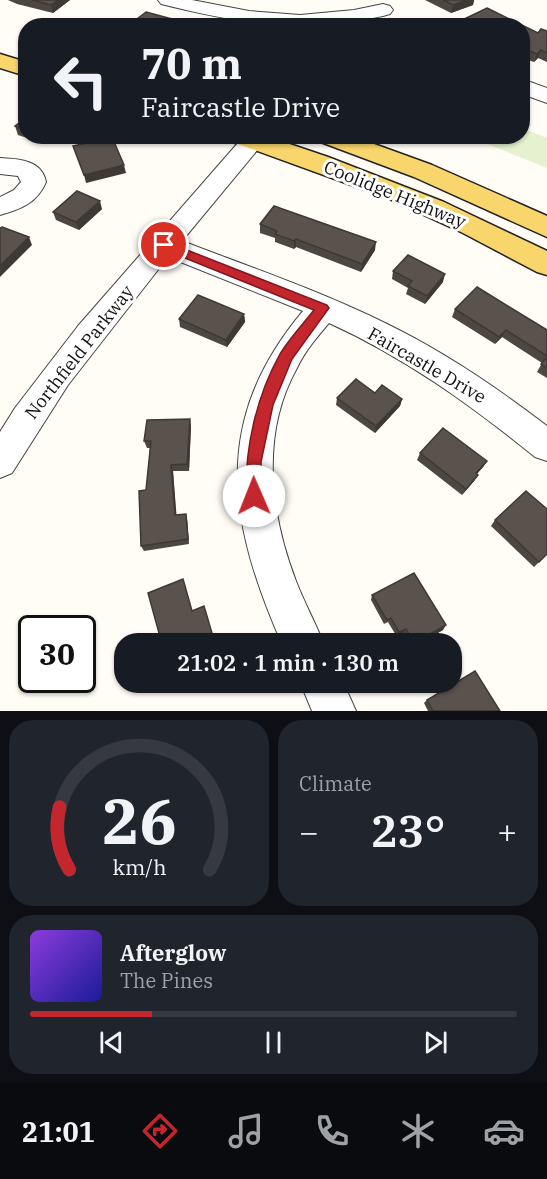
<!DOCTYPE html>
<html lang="en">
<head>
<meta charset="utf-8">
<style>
	body { margin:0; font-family:"IBM Plex Serif",serif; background:#20242c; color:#f1f3f6; height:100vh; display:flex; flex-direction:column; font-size:22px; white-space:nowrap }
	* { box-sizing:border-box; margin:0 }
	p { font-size:20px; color:#9ea1a6 }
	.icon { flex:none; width:33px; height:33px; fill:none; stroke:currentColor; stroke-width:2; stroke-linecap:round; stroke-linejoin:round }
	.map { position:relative; height:711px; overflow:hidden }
	.details { display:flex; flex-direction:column; gap:9px; padding:9px; background:#0d0f14; flex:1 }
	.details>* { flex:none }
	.hud { position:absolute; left:18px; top:18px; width:512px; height:126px; border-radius:24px; box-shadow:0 2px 4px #0004; background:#171b24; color:#f1f3f6; overflow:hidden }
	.speed { position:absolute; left:18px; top:615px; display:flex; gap:12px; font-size:30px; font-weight:700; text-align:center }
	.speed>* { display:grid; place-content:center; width:78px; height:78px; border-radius:50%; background:#171b24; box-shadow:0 2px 4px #0004; line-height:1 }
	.speed .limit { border:3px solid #111; border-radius:9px; background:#fff; color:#111 }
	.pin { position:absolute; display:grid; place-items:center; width:51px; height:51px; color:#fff; margin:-26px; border:3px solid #fff; border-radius:50%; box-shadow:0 2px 6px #0007 }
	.me { position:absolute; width:66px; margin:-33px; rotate:359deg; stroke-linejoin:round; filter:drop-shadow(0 0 4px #0008) }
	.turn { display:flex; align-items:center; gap:21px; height:126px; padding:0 24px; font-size:27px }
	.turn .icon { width:78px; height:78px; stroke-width:2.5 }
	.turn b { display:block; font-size:42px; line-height:51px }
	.big { font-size:45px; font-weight:600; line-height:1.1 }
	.details .widget { flex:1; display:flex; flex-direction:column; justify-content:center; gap:9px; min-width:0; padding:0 21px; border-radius:24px; background:#20242c }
	.details .dial { align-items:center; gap:0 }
	.dial svg { height:156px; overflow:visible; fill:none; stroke:#363941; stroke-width:7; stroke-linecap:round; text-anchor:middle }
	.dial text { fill:#f1f3f6; stroke:none }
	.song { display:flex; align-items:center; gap:18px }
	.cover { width:72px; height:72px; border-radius:9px; background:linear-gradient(135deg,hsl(270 70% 55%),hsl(240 70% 35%)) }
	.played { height:6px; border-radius:3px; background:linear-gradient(90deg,#c4262e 25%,#363941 25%) }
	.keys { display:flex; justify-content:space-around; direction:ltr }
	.heat { display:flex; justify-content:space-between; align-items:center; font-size:33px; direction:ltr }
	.details .tiles { flex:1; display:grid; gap:9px; grid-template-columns:1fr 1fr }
	.widget:last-child { grid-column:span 2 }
	.trip { position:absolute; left:114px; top:633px; width:348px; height:60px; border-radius:24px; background:#171b24; box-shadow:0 2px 4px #0004; font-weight:600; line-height:60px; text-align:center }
	.tab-bar { display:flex; height:96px; justify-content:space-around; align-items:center; background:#090b0e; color:#9ea1a6 }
	.tab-bar .icon { width:42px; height:42px }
	.tab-bar .selected { color:#c4262e }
	.tab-bar b { font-size:27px; color:#f1f3f6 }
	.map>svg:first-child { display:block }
</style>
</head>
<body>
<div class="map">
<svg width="547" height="711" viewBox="0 0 547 711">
	<rect width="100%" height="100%" fill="#fffdf5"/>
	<polygon fill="#e6f2cf" points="522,128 547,138 547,168 480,141 484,137 522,136"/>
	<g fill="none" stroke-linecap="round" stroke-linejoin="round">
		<g stroke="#444" stroke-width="2">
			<g id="minor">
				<path d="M 158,0 L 192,0 L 249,11 L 300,15 L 354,10 L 383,4 L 390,6 L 393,10 L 390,14 L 383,16 C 301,33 241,24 161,4 Z"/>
				<polygon points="522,79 547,88 547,103 522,94"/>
				<path d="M 244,136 L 269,136 L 182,241 C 250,267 320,291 385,323 C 443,351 496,387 547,426 L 547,461 L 535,457 C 471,405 404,357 329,323 C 317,337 305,351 297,368 C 260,434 270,513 296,581 C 304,602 315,622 324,644 L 282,644 C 228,521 211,421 303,311 L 168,257 L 68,385 L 12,473 L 0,478 L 0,432 L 15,408 L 78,326 Z"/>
				<path d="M 0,158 C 19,159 42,160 46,182 C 37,203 21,209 0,215 L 0,197 L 14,190 L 21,182 L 18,176 L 0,174 Z"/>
				<polygon points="300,682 343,682 356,711 312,711"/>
			</g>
		</g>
		<g stroke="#222" stroke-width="3">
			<g id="major">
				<polygon points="0,54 26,62 26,76 0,68"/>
				<polygon points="227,136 266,136 328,157 444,202 547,251 547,275 537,272 463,233 387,198 230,141"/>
				<polygon points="315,136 352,136 432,165 547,216 547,237 414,177 318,141"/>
			</g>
		</g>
		<use href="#minor" fill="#fff" fill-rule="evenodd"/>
		<use href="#major" fill="#f9d66b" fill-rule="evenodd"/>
	</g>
	<g fill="#4d4742">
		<polygon points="8,0 70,0 53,13 17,4"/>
		<polygon points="425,0 474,0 473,5 451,13"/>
		<polygon points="487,8 538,33 541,29 547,31 547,62 538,58 534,62 522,58 522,26 460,26 462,20"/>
		<polygon points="26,118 26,136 54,136 46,144 18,135 15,126"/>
		<polygon points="102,209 79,230 56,220 53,212"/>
		<polygon points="260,224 375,250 361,272 296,247 294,249 275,242 275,238 260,233"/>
		<polygon points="393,271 443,282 425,304 406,294 408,288 392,279"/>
		<polygon points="455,309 547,330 547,378 537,372 542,363 502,337 495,344 452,317"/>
		<polygon points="244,314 245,322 227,347 180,327 179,319"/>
		<polygon points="375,393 402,399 400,406 375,433 336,405 337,398"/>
		<polygon points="191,426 189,471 173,471 176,515 186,514 187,519 189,544 144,551 141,546 150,448 147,448 144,441"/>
		<polygon points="420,453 487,461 483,467 477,474 478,475 474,481 462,495 417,460"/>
		<polygon points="495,520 547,554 534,567 491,526"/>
		<polygon points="372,595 443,630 418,644 409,644 403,633 397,637 388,622 384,624 371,600"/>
		<polygon points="427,700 500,711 428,711 424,703"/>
	</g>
	<g fill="#3f3936">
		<polygon points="58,0 70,0 53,13 51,5"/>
		<polygon points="467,0 474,0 473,5 451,13 453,5"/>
		<polygon points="541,50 538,58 534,62 537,54"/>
		<polygon points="43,136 54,136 46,144"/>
		<polygon points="124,165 126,173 86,183 84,175"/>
		<polygon points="100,201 102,209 79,230 76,222"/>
		<polygon points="29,237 32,245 0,277 0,266"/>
		<polygon points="296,239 296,247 294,249 294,241"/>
		<polygon points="376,242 375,250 361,272 362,264"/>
		<polygon points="445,274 443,282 425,304 427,296"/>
		<polygon points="244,314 245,322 227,347 226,340"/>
		<polygon points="506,330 502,337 495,344 499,337"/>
		<polygon points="402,399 400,406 375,433 376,426"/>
		<polygon points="190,419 191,426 189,471 187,464"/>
		<polygon points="487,461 483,467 472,479 476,473"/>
		<polygon points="171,465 173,471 177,521 175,515"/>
		<polygon points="478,475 474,481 462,495 466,489"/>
		<polygon points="186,514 187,519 189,544 188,539"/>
		<polygon points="446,625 443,630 418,644 414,644"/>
		<polygon points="406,629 403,633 397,637 399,632"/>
		<polygon points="212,633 213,637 198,644 186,644"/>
	</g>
	<g fill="#5a524d" stroke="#3f3936" stroke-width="1.5">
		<polygon points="32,0 58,0 51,5"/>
		<polygon points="443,0 467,0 453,5"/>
		<polygon points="487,8 538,33 541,29 547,31 547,53 541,50 537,54 522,48 522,26 473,26 462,20"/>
		<polygon points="146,12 198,26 128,26"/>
		<polygon points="26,118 26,130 15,126"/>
		<polygon points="112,137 124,165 84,175 73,146"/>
		<polygon points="77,191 100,201 76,222 53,212"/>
		<polygon points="274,206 376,242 362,264 296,239 294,241 275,234 277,231 260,224"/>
		<polygon points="2,227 29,237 0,266 0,228"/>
		<polygon points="408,255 445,274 427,296 408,286 412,281 393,271"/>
		<polygon points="477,287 547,330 547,356 506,330 499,337 455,309"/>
		<polygon points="198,295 244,314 226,340 179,319"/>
		<polygon points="547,357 547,368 541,364"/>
		<polygon points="356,379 375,393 382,385 402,399 376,426 337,398"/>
		<polygon points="190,419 187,464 171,465 175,515 186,514 188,539 141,546 139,491 146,490 151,441 144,441 147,420"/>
		<polygon points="443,428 487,461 476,473 478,475 466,489 420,453"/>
		<polygon points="526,491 547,509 547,554 539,562 495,520"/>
		<polygon points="414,573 446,625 414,643 406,629 399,632 391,618 387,620 372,595"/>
		<polygon points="183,579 192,611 204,606 212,633 186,644 162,644 148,593"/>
		<polygon points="475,671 500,711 433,711 427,700"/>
	</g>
	<path fill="#c4262e" stroke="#7f191e" stroke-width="1.5" d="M 164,241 L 327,305 L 329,308 L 292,359 L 273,405 L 261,462 L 262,496 L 260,502 L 254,504 L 249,502 L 246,496 C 245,448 256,397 280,354 C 289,339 303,324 314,310 L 160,248 L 160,242 Z"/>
	<g text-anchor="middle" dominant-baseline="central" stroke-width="6" stroke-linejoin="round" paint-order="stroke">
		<g font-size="18" fill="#111" stroke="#fff">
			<text transform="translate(395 194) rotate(22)">Coolidge Highway</text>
			<text transform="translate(79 352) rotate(-52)">Northfield Parkway</text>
			<text transform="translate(427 365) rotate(30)">Faircastle Drive</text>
		</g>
	</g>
</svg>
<div class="speed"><div class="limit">30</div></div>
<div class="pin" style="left:164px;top:245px;background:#d93025"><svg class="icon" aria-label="arrive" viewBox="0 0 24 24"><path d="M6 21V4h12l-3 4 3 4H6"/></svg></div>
<svg class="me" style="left:254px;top:496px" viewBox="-20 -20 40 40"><circle r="19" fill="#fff"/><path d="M0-13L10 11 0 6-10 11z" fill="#c4262e"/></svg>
<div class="trip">21:02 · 1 min · 130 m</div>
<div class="hud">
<div class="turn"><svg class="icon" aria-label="left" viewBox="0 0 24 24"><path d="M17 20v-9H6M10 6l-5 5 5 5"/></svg><div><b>70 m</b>Faircastle Drive</div></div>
</div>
</div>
<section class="details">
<div class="tiles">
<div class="widget dial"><svg viewBox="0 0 100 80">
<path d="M14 69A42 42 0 1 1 86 69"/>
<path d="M14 69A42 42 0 0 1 9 37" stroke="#c4262e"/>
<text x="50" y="56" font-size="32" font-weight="700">26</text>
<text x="50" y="72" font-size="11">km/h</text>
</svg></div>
<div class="widget"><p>Climate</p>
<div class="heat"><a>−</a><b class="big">23°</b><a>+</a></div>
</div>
<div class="widget">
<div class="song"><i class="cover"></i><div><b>Afterglow</b><p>The Pines</p></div></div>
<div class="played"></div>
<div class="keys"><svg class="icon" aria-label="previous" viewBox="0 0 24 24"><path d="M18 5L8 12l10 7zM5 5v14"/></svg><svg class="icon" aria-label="pause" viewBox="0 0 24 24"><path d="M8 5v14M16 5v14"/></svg><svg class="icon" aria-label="next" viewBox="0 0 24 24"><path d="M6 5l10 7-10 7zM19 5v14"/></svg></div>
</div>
</div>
</section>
<nav class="tab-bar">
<b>21:01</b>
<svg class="icon selected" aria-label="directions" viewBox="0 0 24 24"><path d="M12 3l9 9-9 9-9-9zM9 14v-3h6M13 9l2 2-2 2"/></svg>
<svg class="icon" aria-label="music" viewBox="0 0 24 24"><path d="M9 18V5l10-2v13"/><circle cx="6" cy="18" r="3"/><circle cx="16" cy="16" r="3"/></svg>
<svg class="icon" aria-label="phone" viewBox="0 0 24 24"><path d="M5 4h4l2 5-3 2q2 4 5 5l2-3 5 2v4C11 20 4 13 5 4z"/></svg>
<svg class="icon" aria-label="climate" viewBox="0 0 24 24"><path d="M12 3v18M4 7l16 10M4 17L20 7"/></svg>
<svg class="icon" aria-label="car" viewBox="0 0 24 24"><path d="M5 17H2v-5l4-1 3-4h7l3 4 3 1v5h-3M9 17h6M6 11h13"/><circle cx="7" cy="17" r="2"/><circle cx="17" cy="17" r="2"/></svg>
</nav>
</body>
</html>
